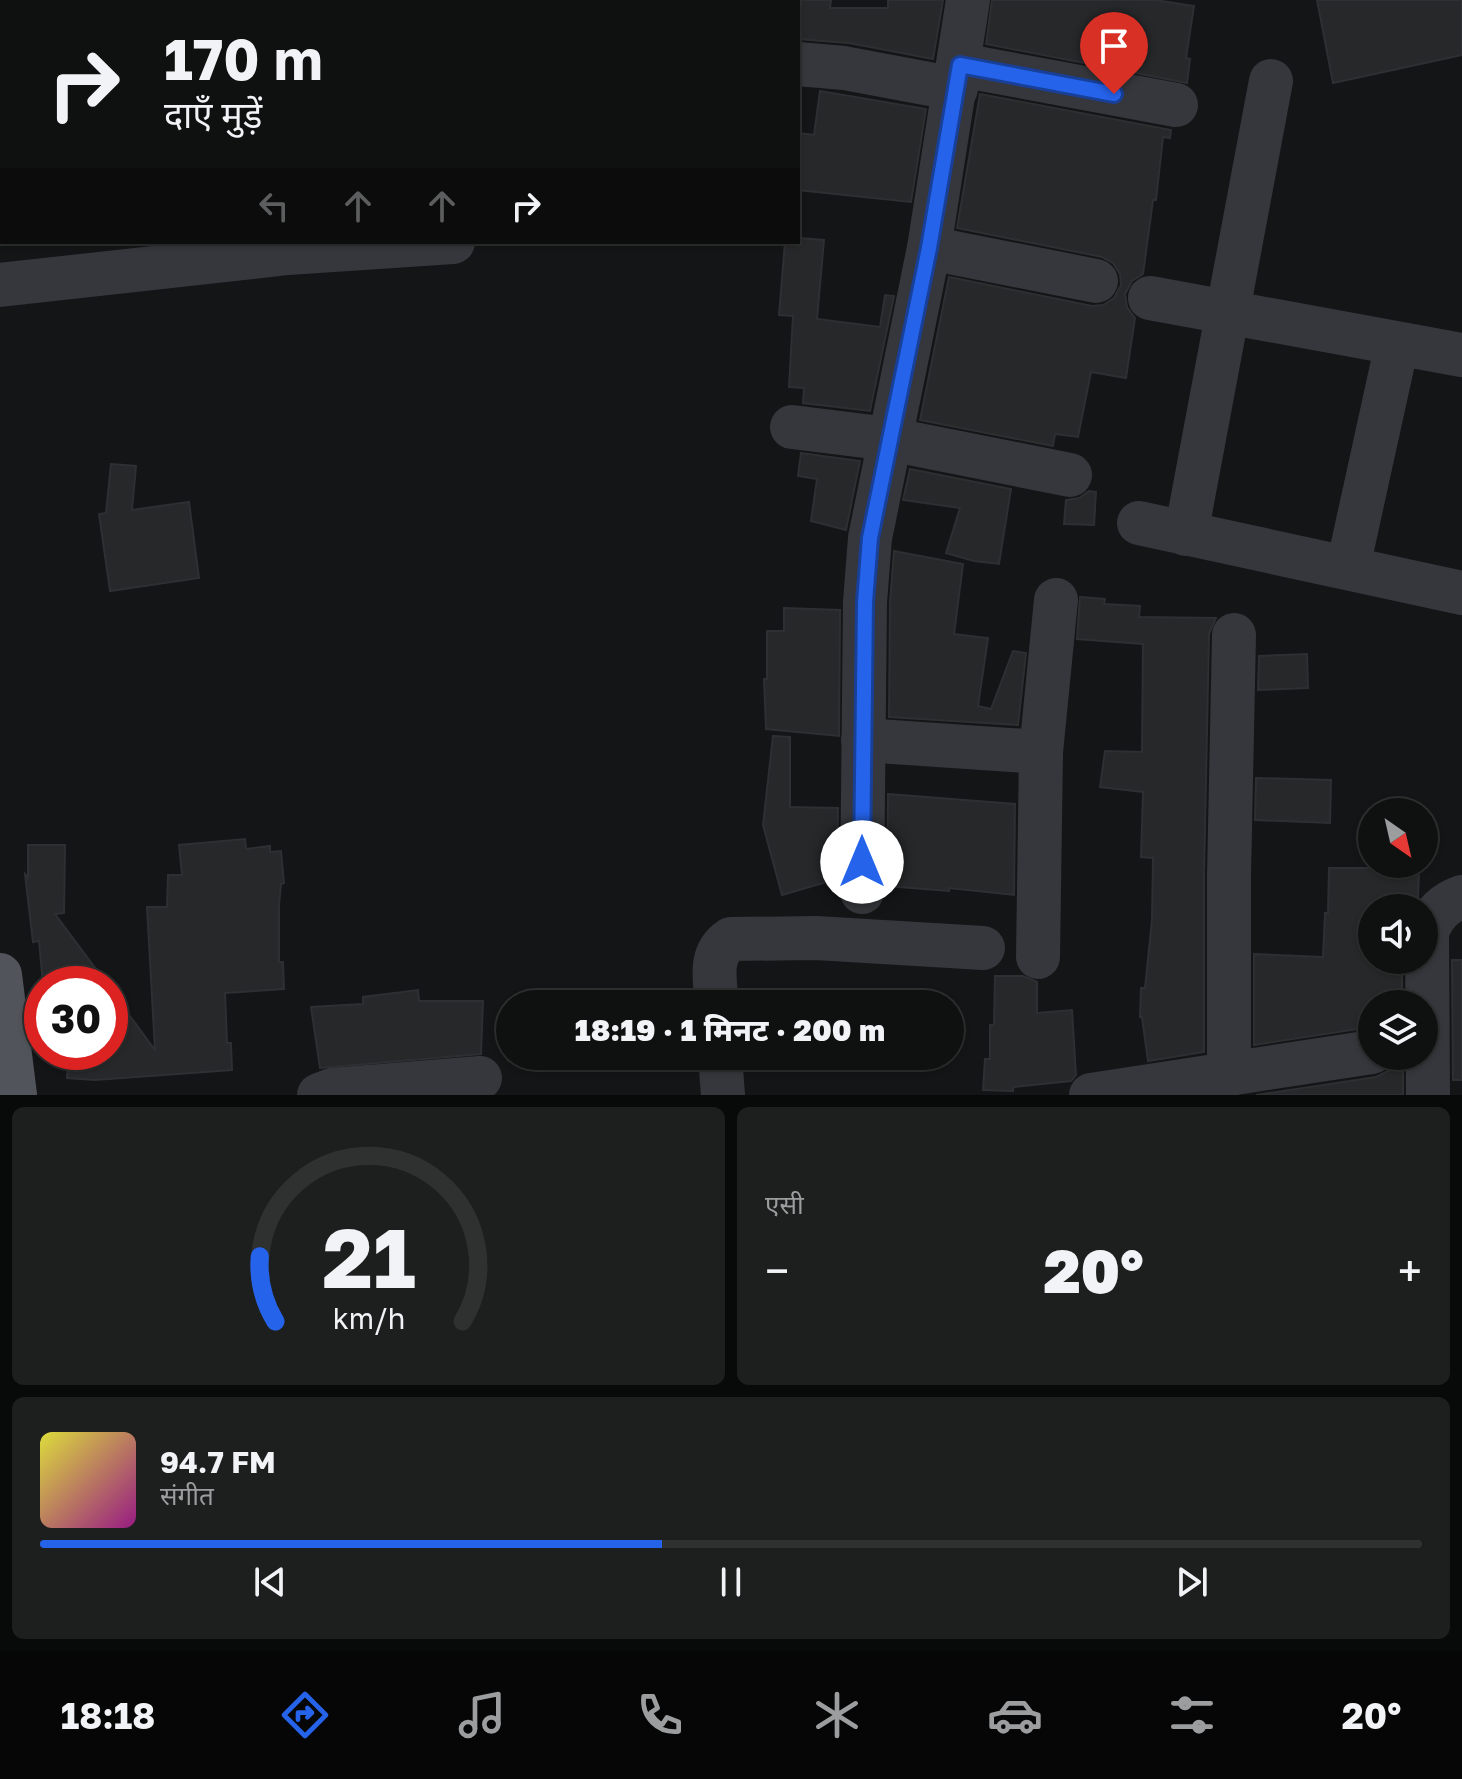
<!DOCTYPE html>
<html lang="hi">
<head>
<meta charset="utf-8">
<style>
	body { margin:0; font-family:"Golos Text","Noto Sans Devanagari",sans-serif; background:#1d1e1e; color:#f1f3f6; height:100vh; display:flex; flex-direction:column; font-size:30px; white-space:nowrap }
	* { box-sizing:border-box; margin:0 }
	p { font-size:26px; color:#9b9d9f }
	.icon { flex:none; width:44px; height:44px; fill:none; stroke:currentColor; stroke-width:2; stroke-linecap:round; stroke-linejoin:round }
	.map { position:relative; height:1095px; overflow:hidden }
	.drawer { display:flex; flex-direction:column; gap:12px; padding:12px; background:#080909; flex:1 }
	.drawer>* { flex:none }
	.top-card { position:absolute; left:0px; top:0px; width:800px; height:244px; box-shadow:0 2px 6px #0004,0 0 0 2px #2f3030; background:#0f1010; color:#f1f3f6; overflow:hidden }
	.needle { width:52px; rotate:146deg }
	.controls { position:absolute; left:1358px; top:798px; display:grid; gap:16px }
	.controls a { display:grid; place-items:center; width:80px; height:80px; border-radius:50%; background:#0f1010; box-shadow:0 2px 6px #0004,0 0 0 2px #2f3030; font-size:40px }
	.speed { position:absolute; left:24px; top:966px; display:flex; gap:16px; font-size:40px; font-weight:700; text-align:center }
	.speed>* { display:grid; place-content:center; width:104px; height:104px; border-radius:50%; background:#0f1010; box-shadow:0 2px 6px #0004,0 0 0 2px #2f3030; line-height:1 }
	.speed .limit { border:12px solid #d22; background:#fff; color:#111 }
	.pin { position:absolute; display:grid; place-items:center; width:68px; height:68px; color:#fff; margin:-82px -34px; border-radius:50% 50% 50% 0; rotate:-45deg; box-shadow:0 0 8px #0007 }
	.pin .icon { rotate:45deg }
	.me { position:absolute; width:88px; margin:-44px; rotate:0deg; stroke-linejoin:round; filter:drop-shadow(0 0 6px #0008) }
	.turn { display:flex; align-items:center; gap:28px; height:168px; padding:0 32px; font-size:36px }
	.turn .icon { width:104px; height:104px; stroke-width:2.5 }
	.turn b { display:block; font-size:56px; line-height:68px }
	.lanes { display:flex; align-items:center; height:76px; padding:0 32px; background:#0003; justify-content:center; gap:40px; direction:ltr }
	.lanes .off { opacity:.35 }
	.big { font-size:60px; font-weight:800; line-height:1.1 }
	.drawer .tile { flex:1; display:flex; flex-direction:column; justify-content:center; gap:12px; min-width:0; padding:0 28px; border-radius:12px; background:#1d1e1e }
	.drawer .dial { align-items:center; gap:0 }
	.dial svg { height:208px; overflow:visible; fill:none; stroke:#2f3030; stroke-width:7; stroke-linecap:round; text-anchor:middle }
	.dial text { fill:#f1f3f6; stroke:none }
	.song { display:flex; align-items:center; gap:24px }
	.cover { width:96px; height:96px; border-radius:12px; background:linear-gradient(135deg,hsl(60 70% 55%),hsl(310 70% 35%)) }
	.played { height:8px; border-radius:4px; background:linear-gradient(90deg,#2563eb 45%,#2f3030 45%) }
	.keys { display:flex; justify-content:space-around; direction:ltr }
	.heat { display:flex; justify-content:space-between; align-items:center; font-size:44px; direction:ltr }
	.drawer .tiles { flex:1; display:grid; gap:12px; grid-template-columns:1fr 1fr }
	.tile:last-child { grid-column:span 2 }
	.trip { position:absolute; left:496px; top:990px; width:468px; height:80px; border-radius:40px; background:#0f1010; box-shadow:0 2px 6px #0004,0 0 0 2px #2f3030; font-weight:800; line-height:80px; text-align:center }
	.tabs { display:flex; height:128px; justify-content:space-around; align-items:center; background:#060606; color:#9b9d9f }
	.tabs .icon { width:56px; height:56px }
	.tabs .on { color:#2563eb }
	.tabs b { font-size:36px; color:#f1f3f6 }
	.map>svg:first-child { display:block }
</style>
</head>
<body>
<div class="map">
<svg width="1462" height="1095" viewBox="0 0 1462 1095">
	<rect width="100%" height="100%" fill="#141516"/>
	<g fill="#27282a" stroke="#2e2f33" stroke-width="2">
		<polygon points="798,0 831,0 830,8 888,8 888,0 943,0 933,59 849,43 798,39"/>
		<polygon points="992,0 1155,0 1194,6 1186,58 1190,59 1187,83 986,44"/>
		<polygon points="1317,0 1462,0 1462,55 1333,83"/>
		<polygon points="820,91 926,109 911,202 798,190 798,133 814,135"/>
		<polygon points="980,94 1171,130 1170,138 1163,137 1156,200 1153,200 1143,274 1132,281 1125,294 1127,307 1135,318 1126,378 1091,372 1078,437 1055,434 1053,446 920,420 949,277 1092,306 1103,305 1114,298 1121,285 1120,274 1113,263 1102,257 957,228"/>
		<polygon points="798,238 824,240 817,319 880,327 885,295 894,296 870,411 803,403 804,388 789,387 793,316 779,315 785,242 798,242"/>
		<polygon points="801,453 860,461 846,530 811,521 817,479 798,476"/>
		<polygon points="111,464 136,466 132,510 189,502 199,578 110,591 99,514 106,513"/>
		<polygon points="910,469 1011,489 999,564 974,561 946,553 960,508 903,500"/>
		<polygon points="1089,491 1096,492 1094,525 1064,524 1066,500 1079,498"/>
		<polygon points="894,551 963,564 954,634 988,638 978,706 991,709 1013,651 1026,653 1018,725 889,717 890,603"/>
		<polygon points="1080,597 1105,599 1104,604 1140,606 1139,617 1216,618 1209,634 1204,875 1204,1052 1148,1061 1142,1017 1140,1017 1141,988 1145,988 1152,920 1153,858 1141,857 1143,792 1100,787 1105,751 1142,752 1143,644 1077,639"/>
		<polygon points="784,608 840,610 839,736 766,729 764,679 767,679 767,631 784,631"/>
		<polygon points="1307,654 1308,688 1258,690 1259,656"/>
		<polygon points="773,736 790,737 790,807 838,808 837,879 782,895 763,825"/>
		<polygon points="1256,778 1331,780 1330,823 1255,820"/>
		<polygon points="888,794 1015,804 1014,895 949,888 949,891 887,886"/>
		<polygon points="245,839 246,849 270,846 270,852 281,851 284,883 281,884 279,905 279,962 283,962 284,989 225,993 227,1043 231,1043 232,1070 95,1080 67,1078 69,1052 110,1052 110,989 155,1050 147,907 167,907 168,875 182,875 179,845"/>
		<polygon points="28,845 65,845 64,913 55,914 107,984 43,984 39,941 33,942 25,874 28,878"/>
		<polygon points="1329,868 1413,868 1413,872 1419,872 1418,897 1411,908 1372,908 1372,960 1402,960 1402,1004 1371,1004 1371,1027 1254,1045 1254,954 1323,957 1325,913 1328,913"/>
		<polygon points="1452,960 1462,960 1462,1080 1453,1080"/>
		<polygon points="995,976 1023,976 1037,982 1037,1013 1072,1010 1076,1075 1071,1081 1013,1087 1013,1091 983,1090 985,1059 990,1059 990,1025 994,1025"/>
		<polygon points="418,990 419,1001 483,1001 481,1054 320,1068 311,1007 363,1004 363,997"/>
		<polygon points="1396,1056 1403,1056 1403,1095 1256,1095 1376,1077 1388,1071"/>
	</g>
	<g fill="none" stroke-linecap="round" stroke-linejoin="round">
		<g stroke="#35373c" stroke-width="44">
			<polyline points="760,0 760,2"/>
			<polyline points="798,64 844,68 956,89"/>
			<polyline points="960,65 1176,105"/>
			<polyline points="929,248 1096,281"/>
			<polyline points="0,285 288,253 453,242"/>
			<polyline points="1150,298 1462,355"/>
			<polyline points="792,427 889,439 1070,475"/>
			<polyline points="1139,523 1462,593"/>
			<polyline points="1186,534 1271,81"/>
			<polyline points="1348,567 1397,344"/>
			<polyline points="863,740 1041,752"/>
			<polyline points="862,892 865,602 870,538 929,248 968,0"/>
			<polyline points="1038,957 1041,752 1056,600"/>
			<path d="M 717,1004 C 715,980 708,954 731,939 L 816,938 L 983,948"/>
			<polyline points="720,1056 723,1095"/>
			<polyline points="1229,1075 1229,876 1234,635"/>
			<polyline points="319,1095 332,1090 480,1078"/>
			<polyline points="1091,1095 1372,1052"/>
			<path d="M 1428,1095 L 1427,931 C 1435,913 1443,904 1462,897"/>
		</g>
		<polyline stroke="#51555b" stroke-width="44" points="0,975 15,1095"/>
	</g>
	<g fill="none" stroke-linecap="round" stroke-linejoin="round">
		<g stroke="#184099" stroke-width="20">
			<polyline id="route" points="862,862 865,602 870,538 929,248 960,65 1114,94"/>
		</g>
		<use href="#route" stroke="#2563eb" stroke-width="14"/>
	</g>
</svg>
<div class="controls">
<a><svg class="needle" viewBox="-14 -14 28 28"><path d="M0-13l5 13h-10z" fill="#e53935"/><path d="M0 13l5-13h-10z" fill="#9b9d9f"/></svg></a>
<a><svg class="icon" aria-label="sound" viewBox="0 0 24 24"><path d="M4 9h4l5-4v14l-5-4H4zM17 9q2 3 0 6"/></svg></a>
<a><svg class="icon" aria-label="layers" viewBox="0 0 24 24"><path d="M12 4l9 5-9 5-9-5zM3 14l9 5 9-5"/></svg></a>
</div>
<div class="speed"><div class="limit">30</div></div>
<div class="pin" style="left:1114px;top:94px;background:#d93025"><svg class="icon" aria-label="arrive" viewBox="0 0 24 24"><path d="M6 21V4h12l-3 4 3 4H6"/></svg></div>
<svg class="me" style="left:862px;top:862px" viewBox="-20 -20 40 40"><circle r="19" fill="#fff"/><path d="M0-13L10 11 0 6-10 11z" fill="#2563eb"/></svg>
<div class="trip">18:19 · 1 मिनट · 200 m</div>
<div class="top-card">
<div class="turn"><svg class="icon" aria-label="right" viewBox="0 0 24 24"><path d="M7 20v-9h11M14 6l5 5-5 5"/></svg><div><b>170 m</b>दाएँ मुड़ें</div></div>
<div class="lanes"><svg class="icon off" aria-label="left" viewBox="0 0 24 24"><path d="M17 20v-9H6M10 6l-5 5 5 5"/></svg><svg class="icon off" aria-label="ahead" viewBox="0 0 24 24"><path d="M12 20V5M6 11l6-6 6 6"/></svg><svg class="icon off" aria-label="ahead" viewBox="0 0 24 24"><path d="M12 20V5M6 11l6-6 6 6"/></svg><svg class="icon" aria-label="right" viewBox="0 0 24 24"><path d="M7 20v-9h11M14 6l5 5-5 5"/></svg></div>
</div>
</div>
<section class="drawer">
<div class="tiles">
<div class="tile dial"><svg viewBox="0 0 100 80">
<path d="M14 69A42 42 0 1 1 86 69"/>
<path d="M14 69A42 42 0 0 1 8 44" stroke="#2563eb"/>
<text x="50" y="56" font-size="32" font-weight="700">21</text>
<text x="50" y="72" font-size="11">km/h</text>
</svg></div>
<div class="tile"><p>एसी</p>
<div class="heat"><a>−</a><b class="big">20°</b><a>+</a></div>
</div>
<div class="tile">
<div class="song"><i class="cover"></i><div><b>94.7 FM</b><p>संगीत</p></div></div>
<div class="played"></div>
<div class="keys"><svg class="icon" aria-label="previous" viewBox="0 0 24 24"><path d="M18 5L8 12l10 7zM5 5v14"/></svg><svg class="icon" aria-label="pause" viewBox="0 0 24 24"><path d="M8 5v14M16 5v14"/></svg><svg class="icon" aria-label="next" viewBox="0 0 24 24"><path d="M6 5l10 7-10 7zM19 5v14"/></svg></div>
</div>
</div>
</section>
<nav class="tabs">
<b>18:18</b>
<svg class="icon on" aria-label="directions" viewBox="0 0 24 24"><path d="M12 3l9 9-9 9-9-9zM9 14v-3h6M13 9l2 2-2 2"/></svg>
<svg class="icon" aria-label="music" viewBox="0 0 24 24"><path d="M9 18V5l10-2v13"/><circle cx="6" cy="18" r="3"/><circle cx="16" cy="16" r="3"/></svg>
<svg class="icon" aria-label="phone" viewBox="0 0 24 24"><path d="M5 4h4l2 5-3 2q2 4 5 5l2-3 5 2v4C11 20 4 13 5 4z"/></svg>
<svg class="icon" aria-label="climate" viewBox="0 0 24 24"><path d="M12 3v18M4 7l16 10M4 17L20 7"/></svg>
<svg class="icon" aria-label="car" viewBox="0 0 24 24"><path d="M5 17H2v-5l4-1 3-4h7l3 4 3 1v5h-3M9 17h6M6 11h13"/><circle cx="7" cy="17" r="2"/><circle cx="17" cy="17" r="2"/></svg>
<svg class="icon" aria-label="filters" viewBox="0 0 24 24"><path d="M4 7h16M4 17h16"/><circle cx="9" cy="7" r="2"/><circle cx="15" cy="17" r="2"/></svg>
<b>20°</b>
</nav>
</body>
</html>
